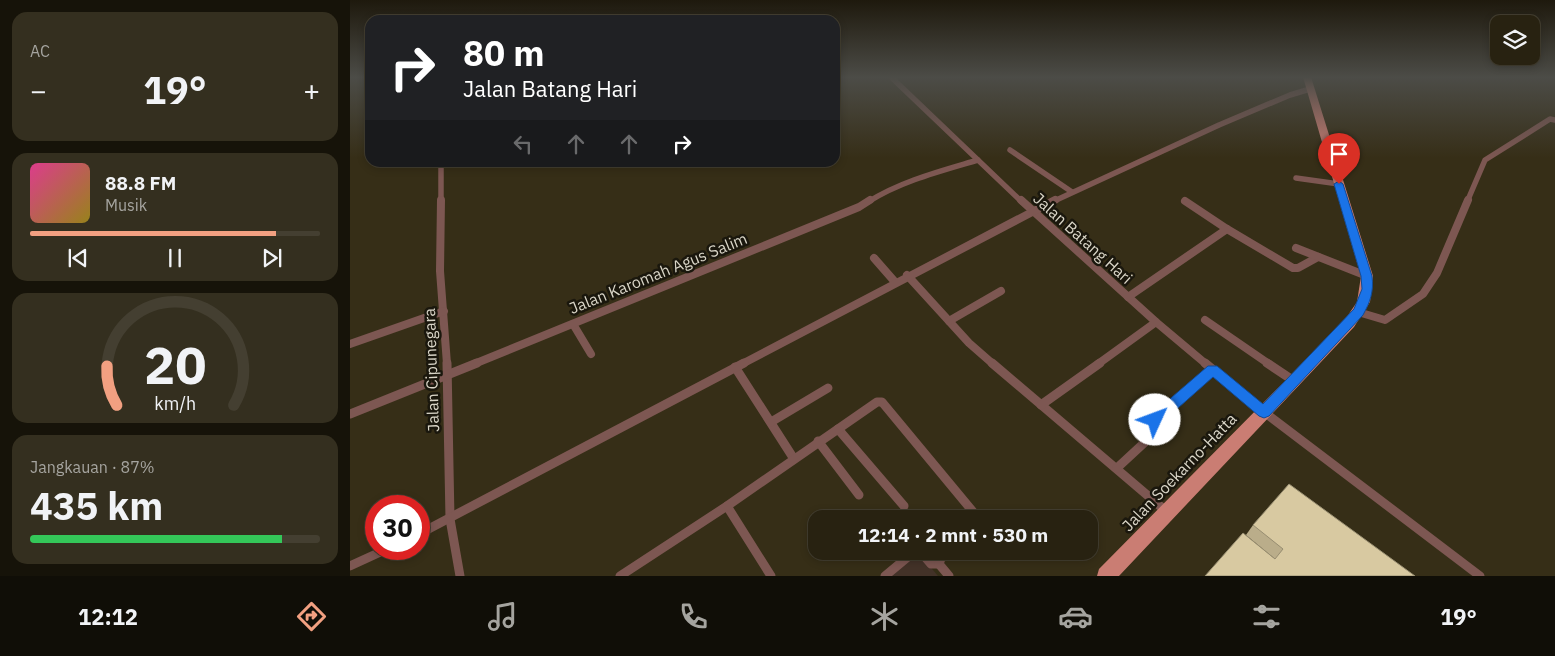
<!DOCTYPE html>
<html lang="id">
<head>
<meta charset="utf-8">
<style>
	body { margin:0; font-family:"IBM Plex Sans",sans-serif; background:#342f1f; color:#f1f3f6; height:100vh; display:flex; flex-direction:column; font-size:19px; white-space:nowrap }
	* { box-sizing:border-box; margin:0 }
	p { font-size:16px; color:#a5a49f }
	.icon { flex:none; width:28px; height:28px; fill:none; stroke:currentColor; stroke-width:2; stroke-linecap:round; stroke-linejoin:round }
	.map { position:relative; flex:1; overflow:hidden }
	.sheet { display:flex; flex-direction:column; gap:12px; padding:12px; background:#161309; width:350px }
	.sheet>* { flex:none }
	.top-card { position:absolute; left:15px; top:15px; width:475px; height:152px; border-radius:15px; box-shadow:0 2px 8px #0003,0 0 0 1px #443f31; background:#202124; color:#fff; overflow:hidden }
	.controls { position:absolute; left:1140px; top:15px; display:grid; gap:10px }
	.controls a { display:grid; place-items:center; width:50px; height:50px; border-radius:10px; background:#282211; box-shadow:0 2px 8px #0003,0 0 0 1px #443f31; font-size:25px }
	.speed { position:absolute; left:15px; top:495px; display:flex; gap:10px; font-size:25px; font-weight:700; text-align:center }
	.speed>* { display:grid; place-content:center; width:65px; height:65px; border-radius:50%; background:#282211; box-shadow:0 2px 8px #0003,0 0 0 1px #443f31; line-height:1 }
	.speed .limit { border:8px solid #d22; background:#fff; color:#111 }
	.pin { position:absolute; display:grid; place-items:center; width:42px; height:42px; color:#fff; margin:-51px -21px; border-radius:50% 50% 50% 0; rotate:-45deg; box-shadow:0 0 5px #0007 }
	.pin .icon { rotate:45deg }
	.me { position:absolute; width:55px; margin:-28px; rotate:47deg; stroke-linejoin:round; filter:drop-shadow(0 0 4px #0008) }
	.turn { display:flex; align-items:center; gap:18px; height:105px; padding:0 15px; font-size:22px }
	.turn .icon { width:65px; height:65px; stroke-width:2.5 }
	.turn b { display:block; font-size:35px; line-height:42px }
	.lanes { display:flex; align-items:center; height:48px; padding:0 15px; background:#0003; justify-content:center; gap:25px; direction:ltr }
	.lanes .off { opacity:.35 }
	.big { font-size:38px; font-weight:800; line-height:1.1 }
	.sheet .card { flex:1; display:flex; flex-direction:column; justify-content:center; gap:8px; min-width:0; padding:0 18px; border-radius:15px; background:#342f1f }
	.sheet .dial { align-items:center; gap:0 }
	.dial svg { height:130px; overflow:visible; fill:none; stroke:#443f31; stroke-width:7; stroke-linecap:round; text-anchor:middle }
	.dial text { fill:#f1f3f6; stroke:none }
	.song { display:flex; align-items:center; gap:15px }
	.cover { width:60px; height:60px; border-radius:8px; background:linear-gradient(135deg,hsl(330 70% 55%),hsl(50 70% 35%)) }
	.played { height:5px; border-radius:2px; background:linear-gradient(90deg,#f2a081 85%,#443f31 85%) }
	.keys { display:flex; justify-content:space-around; direction:ltr }
	.heat { display:flex; justify-content:space-between; align-items:center; font-size:28px; direction:ltr }
	.charge { height:8px; border-radius:4px; background:linear-gradient(90deg,#34c759 87%,#443f31 0) }
	.trip { position:absolute; left:458px; top:510px; width:290px; height:50px; border-radius:15px; background:#282211; box-shadow:0 2px 8px #0003,0 0 0 1px #443f31; font-weight:800; line-height:50px; text-align:center }
	.menu { display:flex; height:80px; justify-content:space-around; align-items:center; background:#100e07; color:#a5a49f }
	.menu .icon { width:35px; height:35px }
	.menu .selected { color:#f2a081 }
	.menu b { font-size:22px; color:#f1f3f6 }
	main { display:flex; flex:1; min-height:0 }
	.map>svg:first-child { display:block }
</style>
</head>
<body>
<main>
<section class="sheet">
<div class="card"><p>AC</p>
<div class="heat"><a>−</a><b class="big">19°</b><a>+</a></div>
</div>
<div class="card">
<div class="song"><i class="cover"></i><div><b>88.8 FM</b><p>Musik</p></div></div>
<div class="played"></div>
<div class="keys"><svg class="icon" aria-label="previous" viewBox="0 0 24 24"><path d="M18 5L8 12l10 7zM5 5v14"/></svg><svg class="icon" aria-label="pause" viewBox="0 0 24 24"><path d="M8 5v14M16 5v14"/></svg><svg class="icon" aria-label="next" viewBox="0 0 24 24"><path d="M6 5l10 7-10 7zM19 5v14"/></svg></div>
</div>
<div class="card dial"><svg viewBox="0 0 100 80">
<path d="M14 69A42 42 0 1 1 86 69"/>
<path d="M14 69A42 42 0 0 1 8 45" stroke="#f2a081"/>
<text x="50" y="56" font-size="32" font-weight="700">20</text>
<text x="50" y="72" font-size="11">km/h</text>
</svg></div>
<div class="card"><p>Jangkauan · 87%</p><b class="big">435 km</b><div class="charge"></div></div>
</section>
<div class="map">
<svg width="1205" height="576" viewBox="0 0 1205 576">
	<rect width="100%" height="100%" fill="#362e17"/>
	<polygon fill="#433228" points="568,552 588,576 540,576"/>
	<g fill="none" stroke-linecap="round" stroke-linejoin="round">
		<g stroke="#7d5752" stroke-width="5.5">
			<polyline points="541,77 672,202"/>
			<polyline points="660,150 722,192"/>
			<polyline points="946,178 989,184"/>
			<polyline points="91,202 91,162"/>
			<path d="M 518,202 C 551,181 591,171 628,160"/>
			<polyline points="702,202 869,125 940,95 960,89"/>
			<polyline points="1117,202 1135,160 1200,119 1205,120"/>
		</g>
		<g stroke="#7d5752" stroke-width="8">
			<polyline points="91,200 90,271 97,364"/>
			<polyline points="671,200 806,322 856,364"/>
			<polyline points="835,201 877,229 943,268 948,268 968,257"/>
			<polyline points="946,248 1017,276"/>
			<polyline points="524,258 545,282"/>
			<polyline points="557,275 619,343 643,364"/>
			<polyline points="778,297 877,229"/>
			<polyline points="1008,312 1035,320 1073,294 1087,273 1118,200"/>
			<polyline points="855,320 919,364"/>
			<polyline points="599,321 651,291"/>
			<polyline points="223,324 241,354"/>
			<polyline points="0,344 94,311"/>
			<polyline points="124,364 509,207 520,200"/>
			<polyline points="392,364 705,200"/>
			<polyline points="748,364 806,322"/>
		</g>
		<g stroke="#7d5752" stroke-width="9">
			<polyline points="97,363 100,519 110,576"/>
			<polyline points="642,363 817,512"/>
			<polyline points="855,363 914,412 1130,576"/>
			<polyline points="917,363 944,381"/>
			<polyline points="385,367 444,459"/>
			<polyline points="691,405 750,363"/>
			<polyline points="0,414 127,363"/>
			<polyline points="421,422 478,388"/>
			<polyline points="488,429 554,506"/>
			<polyline points="468,441 509,495"/>
			<polyline points="767,468 807,431 809,427 805,420 806,417 862,369"/>
			<polyline points="377,506 421,576"/>
			<polyline points="541,516 544,519"/>
			<polyline points="69,534 394,363"/>
			<polyline points="570,551 581,564 589,564"/>
			<polyline points="598,551 592,556 589,564 599,576"/>
			<polyline points="0,566 37,549"/>
			<polyline points="270,576 377,506 527,402 532,402 629,519"/>
			<polyline points="535,576 565,551"/>
		</g>
		<polygon fill="#ca7d73" fill-rule="evenodd" points="953,77 961,77 1023,276 1020,302 1004,327 769,576 747,576 749,569 994,321 1007,302 1011,276"/>
	</g>
	<polygon fill="#baad8a" points="903,525 1065,576 925,559 896,535"/>
	<polygon fill="#d8c9a1" stroke="#978d71" points="939,484 1065,576 855,576 893,533 925,559 933,549 903,525"/>
	<linearGradient id="sky" x2="0" y2="1"><stop stop-color="#1e190d"/><stop offset="0.49" stop-color="#4c4c47"/><stop offset="1" stop-color="#4c4c47" stop-opacity="0"/></linearGradient>
	<rect width="1205" height="158" fill="url(#sky)"/>
	<path fill="#1a73e8" stroke="#114b97" d="M 989,181 L 993,184 L 1022,276 C 1024,292 1020,302 1013,315 L 919,416 L 914,418 L 909,416 L 863,377 L 810,424 L 805,426 L 800,424 L 798,420 L 800,416 L 858,366 L 867,366 L 913,404 L 1004,309 L 1012,289 L 1011,276 L 984,184 Z"/>
	<g text-anchor="middle" dominant-baseline="central" stroke-width="5" stroke-linejoin="round" paint-order="stroke">
		<g font-size="16" fill="#d9d5c7" stroke="#1a170d">
			<text transform="translate(733 238) rotate(42)">Jalan Batang Hari</text>
			<text transform="translate(308 273) rotate(-22)">Jalan Karomah Agus Salim</text>
			<text transform="translate(81 370) rotate(-92)">Jalan Cipunegara</text>
			<text transform="translate(829 472) rotate(-46)">Jalan Soekarno-Hatta</text>
		</g>
	</g>
</svg>
<div class="controls">
<a><svg class="icon" aria-label="layers" viewBox="0 0 24 24"><path d="M12 4l9 5-9 5-9-5zM3 14l9 5 9-5"/></svg></a>
</div>
<div class="speed"><div class="limit">30</div></div>
<div class="pin" style="left:989px;top:184px;background:#d93025"><svg class="icon" aria-label="arrive" viewBox="0 0 24 24"><path d="M6 21V4h12l-3 4 3 4H6"/></svg></div>
<svg class="me" style="left:805px;top:420px" viewBox="-20 -20 40 40"><circle r="19" fill="#fff"/><path d="M0-13L10 11 0 6-10 11z" fill="#1a73e8"/></svg>
<div class="trip">12:14 · 2 mnt · 530 m</div>
<div class="top-card">
<div class="turn"><svg class="icon" aria-label="right" viewBox="0 0 24 24"><path d="M7 20v-9h11M14 6l5 5-5 5"/></svg><div><b>80 m</b>Jalan Batang Hari</div></div>
<div class="lanes"><svg class="icon off" aria-label="left" viewBox="0 0 24 24"><path d="M17 20v-9H6M10 6l-5 5 5 5"/></svg><svg class="icon off" aria-label="ahead" viewBox="0 0 24 24"><path d="M12 20V5M6 11l6-6 6 6"/></svg><svg class="icon off" aria-label="ahead" viewBox="0 0 24 24"><path d="M12 20V5M6 11l6-6 6 6"/></svg><svg class="icon" aria-label="right" viewBox="0 0 24 24"><path d="M7 20v-9h11M14 6l5 5-5 5"/></svg></div>
</div>
</div>
</main>
<nav class="menu">
<b>12:12</b>
<svg class="icon selected" aria-label="directions" viewBox="0 0 24 24"><path d="M12 3l9 9-9 9-9-9zM9 14v-3h6M13 9l2 2-2 2"/></svg>
<svg class="icon" aria-label="music" viewBox="0 0 24 24"><path d="M9 18V5l10-2v13"/><circle cx="6" cy="18" r="3"/><circle cx="16" cy="16" r="3"/></svg>
<svg class="icon" aria-label="phone" viewBox="0 0 24 24"><path d="M5 4h4l2 5-3 2q2 4 5 5l2-3 5 2v4C11 20 4 13 5 4z"/></svg>
<svg class="icon" aria-label="climate" viewBox="0 0 24 24"><path d="M12 3v18M4 7l16 10M4 17L20 7"/></svg>
<svg class="icon" aria-label="car" viewBox="0 0 24 24"><path d="M5 17H2v-5l4-1 3-4h7l3 4 3 1v5h-3M9 17h6M6 11h13"/><circle cx="7" cy="17" r="2"/><circle cx="17" cy="17" r="2"/></svg>
<svg class="icon" aria-label="filters" viewBox="0 0 24 24"><path d="M4 7h16M4 17h16"/><circle cx="9" cy="7" r="2"/><circle cx="15" cy="17" r="2"/></svg>
<b>19°</b>
</nav>
</body>
</html>
